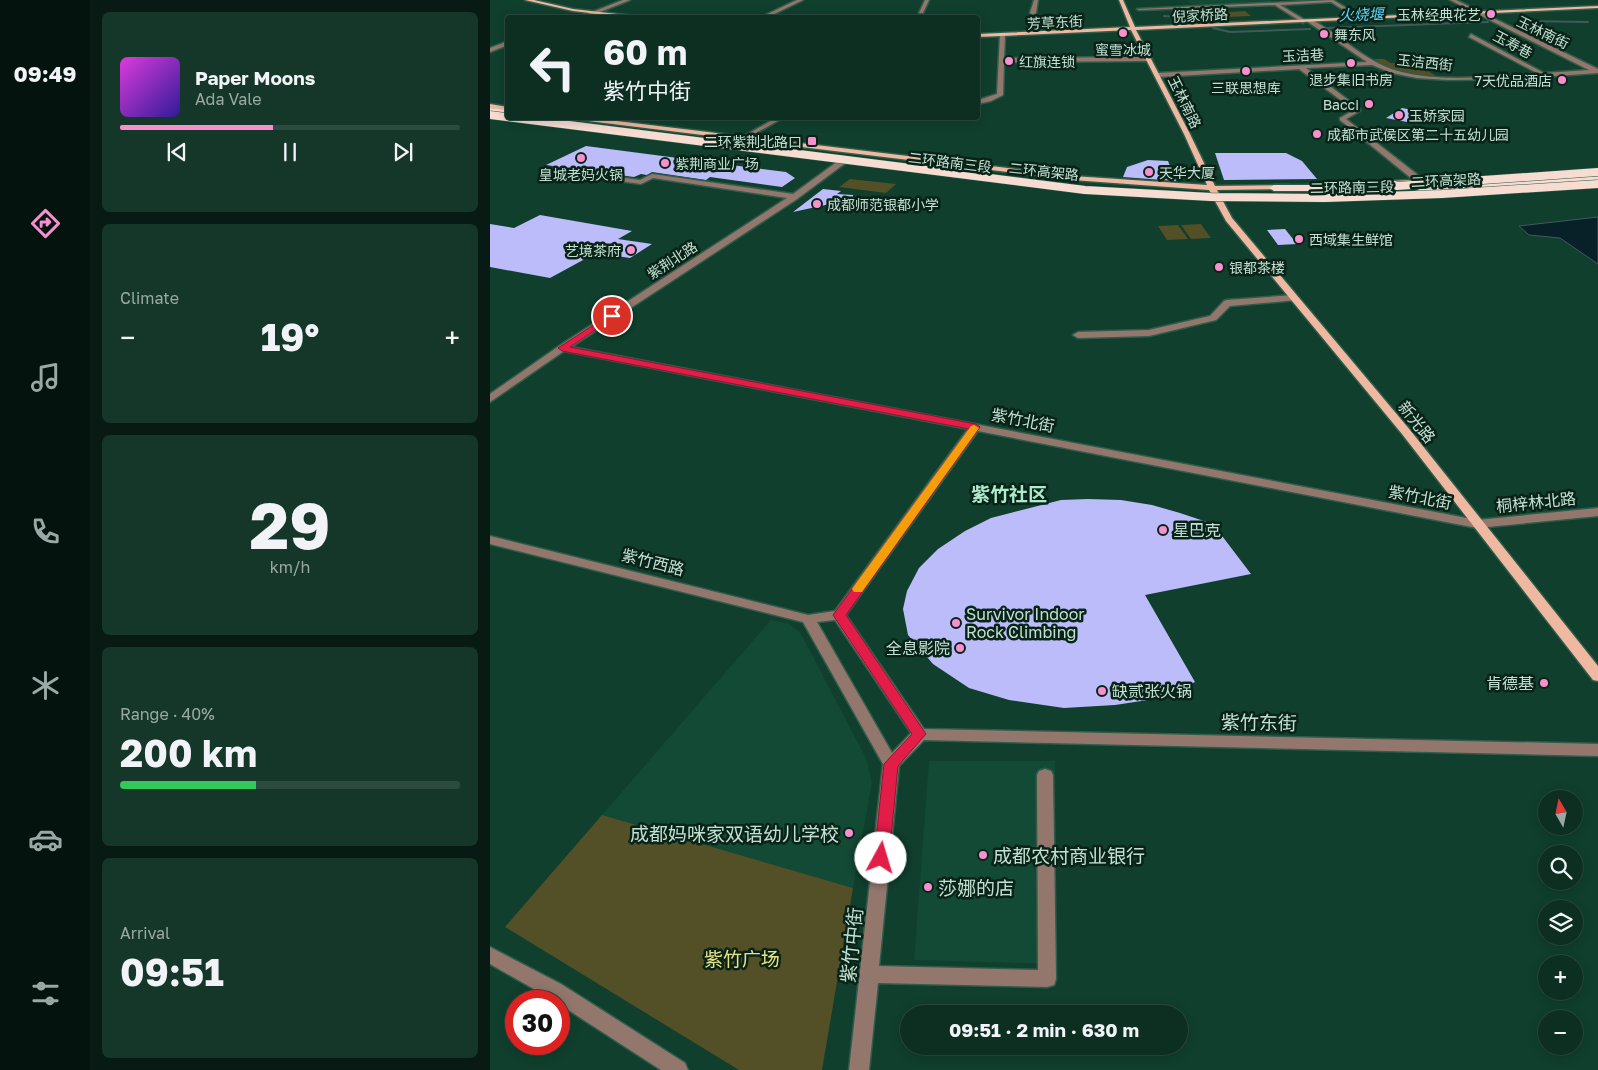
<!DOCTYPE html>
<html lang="en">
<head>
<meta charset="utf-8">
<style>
	body { margin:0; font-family:"Golos Text","Noto Sans SC",sans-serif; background:#15372a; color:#f1f3f6; height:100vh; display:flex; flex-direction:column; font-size:19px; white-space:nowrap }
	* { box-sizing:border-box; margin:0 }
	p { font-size:16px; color:#9aa9a5 }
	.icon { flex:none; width:28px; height:28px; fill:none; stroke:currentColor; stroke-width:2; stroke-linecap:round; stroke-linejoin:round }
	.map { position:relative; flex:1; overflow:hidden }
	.panel { display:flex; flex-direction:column; gap:12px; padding:12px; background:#071a13; width:400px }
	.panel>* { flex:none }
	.top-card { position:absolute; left:15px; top:15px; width:475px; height:105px; border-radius:5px; box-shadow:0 2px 12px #0003,0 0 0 1px #2c4a40; background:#0c2f22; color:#f1f3f6; overflow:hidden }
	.needle { width:32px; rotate:351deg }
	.buttons { position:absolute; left:1048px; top:790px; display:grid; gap:10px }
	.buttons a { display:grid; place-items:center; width:45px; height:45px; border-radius:50%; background:#0c2f22; box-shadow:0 2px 12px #0003,0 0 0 1px #2c4a40; font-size:25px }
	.speed { position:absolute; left:15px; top:990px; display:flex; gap:10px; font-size:25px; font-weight:700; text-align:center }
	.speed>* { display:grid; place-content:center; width:65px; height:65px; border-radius:50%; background:#0c2f22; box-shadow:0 2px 12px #0003,0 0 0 1px #2c4a40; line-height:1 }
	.speed .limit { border:8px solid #d22; background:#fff; color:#111 }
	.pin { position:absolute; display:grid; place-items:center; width:42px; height:42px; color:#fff; margin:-21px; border:2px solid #fff; border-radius:50%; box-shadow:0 1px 5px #0007 }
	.me { position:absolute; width:55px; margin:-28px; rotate:6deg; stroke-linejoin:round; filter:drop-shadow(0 0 4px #0008) }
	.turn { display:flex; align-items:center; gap:18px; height:105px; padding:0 15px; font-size:22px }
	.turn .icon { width:65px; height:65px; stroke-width:2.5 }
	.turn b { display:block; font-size:35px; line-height:42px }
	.big { font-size:38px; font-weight:700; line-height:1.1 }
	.panel .card { flex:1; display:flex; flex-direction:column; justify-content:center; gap:8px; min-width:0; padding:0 18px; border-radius:8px; background:#15372a }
	.panel .dial { align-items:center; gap:0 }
	.dial b { font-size:65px; line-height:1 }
	.song { display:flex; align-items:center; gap:15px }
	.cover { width:60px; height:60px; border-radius:8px; background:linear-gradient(135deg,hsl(300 70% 55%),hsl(250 70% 35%)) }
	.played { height:5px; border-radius:2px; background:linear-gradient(90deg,#f790ce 45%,#2c4a40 45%) }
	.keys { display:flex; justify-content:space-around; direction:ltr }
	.heat { display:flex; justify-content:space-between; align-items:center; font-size:28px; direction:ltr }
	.charge { height:8px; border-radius:4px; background:linear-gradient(90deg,#34c759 40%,#2c4a40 0) }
	.trip { position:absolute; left:410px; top:1005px; width:288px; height:50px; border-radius:25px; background:#0c2f22; box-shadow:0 2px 12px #0003,0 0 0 1px #2c4a40; font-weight:700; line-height:50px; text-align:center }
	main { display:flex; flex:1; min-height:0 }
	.menu { display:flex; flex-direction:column; width:90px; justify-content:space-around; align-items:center; background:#05130e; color:#9aa9a5 }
	.menu .icon { width:35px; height:35px }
	.menu .selected { color:#f790ce }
	.menu b { font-size:22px; color:#f1f3f6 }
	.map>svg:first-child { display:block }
</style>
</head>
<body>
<main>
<nav class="menu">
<b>09:49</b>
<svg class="icon selected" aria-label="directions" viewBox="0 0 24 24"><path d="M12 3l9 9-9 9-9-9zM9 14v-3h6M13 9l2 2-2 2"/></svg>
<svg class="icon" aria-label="music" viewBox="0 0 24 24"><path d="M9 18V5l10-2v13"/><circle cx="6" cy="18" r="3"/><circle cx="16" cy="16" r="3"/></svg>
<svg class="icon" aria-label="phone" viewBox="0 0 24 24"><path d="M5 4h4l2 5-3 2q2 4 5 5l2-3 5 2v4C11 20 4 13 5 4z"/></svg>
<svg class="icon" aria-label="climate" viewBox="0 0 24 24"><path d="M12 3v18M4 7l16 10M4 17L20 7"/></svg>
<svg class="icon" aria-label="car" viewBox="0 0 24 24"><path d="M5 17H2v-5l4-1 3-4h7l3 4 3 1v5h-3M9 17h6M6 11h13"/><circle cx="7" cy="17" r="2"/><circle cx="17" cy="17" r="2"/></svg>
<svg class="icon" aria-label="filters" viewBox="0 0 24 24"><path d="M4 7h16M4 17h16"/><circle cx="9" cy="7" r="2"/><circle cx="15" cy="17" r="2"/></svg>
</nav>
<section class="panel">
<div class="card">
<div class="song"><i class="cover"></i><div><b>Paper Moons</b><p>Ada Vale</p></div></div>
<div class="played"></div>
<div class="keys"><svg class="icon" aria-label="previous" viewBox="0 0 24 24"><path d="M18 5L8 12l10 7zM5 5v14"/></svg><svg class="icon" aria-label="pause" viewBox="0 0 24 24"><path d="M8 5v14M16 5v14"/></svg><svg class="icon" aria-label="next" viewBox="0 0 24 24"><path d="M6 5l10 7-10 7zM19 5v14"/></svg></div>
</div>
<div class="card"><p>Climate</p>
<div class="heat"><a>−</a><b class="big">19°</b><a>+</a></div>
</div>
<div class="card dial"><b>29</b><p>km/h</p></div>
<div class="card"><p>Range · 40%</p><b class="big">200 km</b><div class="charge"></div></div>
<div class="card"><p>Arrival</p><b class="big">09:51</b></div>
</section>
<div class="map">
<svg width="1108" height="1070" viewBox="0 0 1108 1070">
	<rect width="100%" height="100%" fill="#103f2d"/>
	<g fill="#124a35">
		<polygon points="697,0 780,0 785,4 705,7"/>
		<polygon points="281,620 300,624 311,634 376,758 382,782 363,888 112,815"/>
		<polygon points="439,761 565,761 567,964 424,960"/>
	</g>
	<g fill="#534f26">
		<polygon points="755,11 761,16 714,18 708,14"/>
		<path d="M 884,59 L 894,59 L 901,63 L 923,62 L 948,77 C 925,76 903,73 884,59 Z"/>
		<polygon points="360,179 406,184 396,193 349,187"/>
		<polygon points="711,224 721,238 701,239 691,225"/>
		<polygon points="688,225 698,239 677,240 668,226"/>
		<polygon points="112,815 363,888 332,1070 249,1070 15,927"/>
	</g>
	<polygon fill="#082129" stroke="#405a5b" points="1108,217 1108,264 1070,238 1039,235 1029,226"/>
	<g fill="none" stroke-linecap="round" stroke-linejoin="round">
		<g stroke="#405a5b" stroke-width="2">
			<polyline points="674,16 703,18"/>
			<polyline points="1032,21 1098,22"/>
			<polyline points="723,28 740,32 820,29"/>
			<polyline points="836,28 998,22"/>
		</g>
	</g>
	<g fill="#bbbcf9">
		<polygon points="912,108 933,112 917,122 896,118"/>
		<polygon points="96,146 296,172 305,178 292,187 220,177 216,180 162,172 157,175 151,174 144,177 56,165"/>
		<polygon points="725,153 796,153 812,161 827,179 734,180"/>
		<polygon points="658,160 678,161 686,181 633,177 637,167"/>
		<polygon points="333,189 351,191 347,194 363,195 363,199 303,212"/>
		<polygon points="50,215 142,231 128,239 162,244 140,258 106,253 60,278 0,267 0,224 24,228"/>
		<polygon points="795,229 807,244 788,245 777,230"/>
		<polygon points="598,499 631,500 662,505 690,513 723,524 761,574 655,595 705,682 671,698 625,705 574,708 519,700 479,688 443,664 418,635 413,609 417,591 429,568 448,549 475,531 501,518 571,500"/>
	</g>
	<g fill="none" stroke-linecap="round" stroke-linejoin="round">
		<g stroke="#305c4b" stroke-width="3">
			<g id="minor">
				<polygon points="133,0 140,0 95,18 87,18"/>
				<polygon points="307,0 313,0 276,18 269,18"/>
				<polygon points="435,0 439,0 433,13 429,13"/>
				<polygon points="544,0 548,0 546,13 543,15 540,13"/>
				<polygon points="843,0 873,18 868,19 841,2 790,5 815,20 813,23 785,5 649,10 647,9"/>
				<path d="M 960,0 L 966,0 L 1108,69 L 1108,73 L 1025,79 L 958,80 L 927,78 L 902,73 L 882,65 L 816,68 L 870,109 L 870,111 L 856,119 L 933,179 L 933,183 L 927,183 L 850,120 L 850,118 L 864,110 L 809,69 L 668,77 L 665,75 L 668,73 L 877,62 L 818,22 L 820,19 C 843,30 862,49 884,61 C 927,86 999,77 1047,73 L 979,37 L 981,34 L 1054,73 L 1099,70 Z"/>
				<polygon points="510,34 515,35 514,58 659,57 662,59 659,61 514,62 513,95 501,101 488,104 488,100 507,94"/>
				<polygon points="18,41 18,45 0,52 0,48"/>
				<polygon points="286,118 293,118 257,138 252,137"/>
				<path d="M 351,159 L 358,161 L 307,199 L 81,347 L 987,520 L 1108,508 L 1108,516 L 987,528 L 488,431 L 356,615 L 434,729 L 1108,744 L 1108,756 L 434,740 L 409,766 L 389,966 L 548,970 L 547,775 L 549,771 L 555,769 L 561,771 L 563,775 L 566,979 L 564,985 L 557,987 L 388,983 L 379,1070 L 359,1070 L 393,764 L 313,622 L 0,544 L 0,536 L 318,615 L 345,611 L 478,429 L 74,351 L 0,402 L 0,394 L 69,346 L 297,198 L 163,178 L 151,184 L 64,172 L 60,170 L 61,168 L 150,180 L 162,174 L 303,194 ZM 345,620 L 421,733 L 402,753 L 327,622 Z"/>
				<polygon points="804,295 807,296 807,300 740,306 726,320 659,336 588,338 583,335 588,332 659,330 720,316 734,301 737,300"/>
				<polygon points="0,947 71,984 195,1063 198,1070 171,1070 69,1004 69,1001 65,1001 0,964"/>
			</g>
		</g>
		<g stroke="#305c4b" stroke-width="3">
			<g id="major">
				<polygon points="35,0 44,0 83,9 163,18 141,18 83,11"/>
				<polygon points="629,0 633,0 645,27 1108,6 1108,8 646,30 700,134 725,186 799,185 799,189 796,189 727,190 742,218 920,430 1108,666 1108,681 1103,680 912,434 736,221 719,190 583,180 90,120 87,118 102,118 583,176 717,185 694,134 641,30 488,37 488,34 640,27"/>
				<polygon points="0,104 18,107 18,111 0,108"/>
				<polygon points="921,180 925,182 924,184 881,186 877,184 881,182"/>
			</g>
		</g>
		<g stroke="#305c4b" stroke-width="3">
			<g id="highway">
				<polygon points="0,108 18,110 18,114 0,112"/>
				<polygon points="1108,176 1108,182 931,194 926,191 931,188"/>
				<polygon points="922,182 926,185 925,187 859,191 784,191 779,188 784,185 859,185"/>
			</g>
		</g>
		<use href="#minor" fill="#93776c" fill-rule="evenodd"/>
		<use href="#major" fill="#efb8a0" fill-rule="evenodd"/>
		<use href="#highway" fill="#f7dcd1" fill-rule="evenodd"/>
		<g stroke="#305c4b" stroke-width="9" stroke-linecap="butt">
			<g id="highway-bridge">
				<polyline points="0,115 595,190 721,197 835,198 952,194 1108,184"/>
				<polyline points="907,186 1108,172"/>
			</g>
		</g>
		<use href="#highway-bridge" stroke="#f7dcd1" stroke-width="8"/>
	</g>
	<polygon fill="#e11d48" stroke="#92132f" points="122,313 125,314 125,317 80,347 486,424 490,427 356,615 436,734 408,766 399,858 397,863 391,865 386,863 384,858 394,764 422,734 343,615 479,429 72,351 68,348"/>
	<polygon fill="#f59e0b" points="484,425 489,428 372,592 364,592 362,589 364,586 481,426"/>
	<g fill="#f790ce" stroke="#092318" stroke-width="2">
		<circle cx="1001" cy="14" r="5"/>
		<circle cx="633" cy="33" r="5"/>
		<circle cx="834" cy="34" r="5"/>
		<circle cx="519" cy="61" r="5"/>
		<circle cx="861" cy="63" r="5"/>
		<circle cx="756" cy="71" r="5"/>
		<circle cx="1072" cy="80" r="5"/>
		<circle cx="879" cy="104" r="5"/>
		<circle cx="909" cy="115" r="5"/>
		<circle cx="827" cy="134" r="5"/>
		<rect x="317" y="136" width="10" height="10" rx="2.5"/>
		<circle cx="91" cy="158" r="5"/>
		<circle cx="175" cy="163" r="5"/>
		<circle cx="659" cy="172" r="5"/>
		<circle cx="327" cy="204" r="5"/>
		<circle cx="809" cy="239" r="5"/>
		<circle cx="141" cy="250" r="5"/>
		<circle cx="729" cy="267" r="5"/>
		<circle cx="673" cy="530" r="5"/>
		<circle cx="466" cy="623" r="5"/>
		<circle cx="470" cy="648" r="5"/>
		<circle cx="1054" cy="683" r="5"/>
		<circle cx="612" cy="691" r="5"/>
		<circle cx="359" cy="833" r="5"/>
		<circle cx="493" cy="855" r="5"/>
		<circle cx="438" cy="887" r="5"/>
	</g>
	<g text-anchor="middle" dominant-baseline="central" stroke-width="5" stroke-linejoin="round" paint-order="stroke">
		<g font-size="14" fill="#c2e0d1" stroke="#092318" text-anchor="start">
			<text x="991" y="14" text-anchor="end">玉林经典花艺</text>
			<text x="844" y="34">舞东风</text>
			<text x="633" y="49" text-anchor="middle">蜜雪冰城</text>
			<text x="529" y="61">红旗连锁</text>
			<text x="861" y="79" text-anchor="middle">退步集旧书房</text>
			<text x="1062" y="80" text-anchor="end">7天优品酒店</text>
			<text x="756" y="87" text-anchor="middle">三联思想库</text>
			<text x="869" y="104" text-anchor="end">Bacci</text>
			<text x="919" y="115">玉娇家园</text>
			<text x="837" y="134">成都市武侯区第二十五幼儿园</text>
			<text x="312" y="141" text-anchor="end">二环紫荆北路口</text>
			<text x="185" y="163">紫荆商业广场</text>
			<text x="669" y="172">天华大厦</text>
			<text x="91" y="174" text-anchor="middle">皇城老妈火锅</text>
			<text x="337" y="204">成都师范银都小学</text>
			<text x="819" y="239">西域集生鲜馆</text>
			<text x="131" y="250" text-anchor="end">艺境茶府</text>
			<text x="739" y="267">银都茶楼</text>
		</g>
		<g font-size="14" fill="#c2e0d1" stroke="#092318">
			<text transform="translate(710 15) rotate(-3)">倪家桥路</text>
			<text transform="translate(565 22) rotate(-3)">芳草东街</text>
			<text transform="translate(1053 32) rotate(26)">玉林南街</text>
			<text transform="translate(1023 44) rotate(28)">玉寿巷</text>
			<text transform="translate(813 55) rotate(-3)">玉洁巷</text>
			<text transform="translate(935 62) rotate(6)">玉洁西街</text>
			<text transform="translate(695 102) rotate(64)">玉林南路</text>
			<text transform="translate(460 162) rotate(7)">二环路南三段</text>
			<text transform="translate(554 171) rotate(6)">二环高架路</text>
			<text transform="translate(956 180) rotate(-3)">二环高架路</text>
			<text transform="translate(862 187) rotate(-1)">二环路南三段</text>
			<text transform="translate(182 260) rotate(-33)">紫荆北路</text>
		</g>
		<g font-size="15" font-style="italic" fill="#65d5fb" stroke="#092318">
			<text transform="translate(871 14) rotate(-2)">火烧堰</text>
		</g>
		<g font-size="16" fill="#c2e0d1" stroke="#092318">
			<text transform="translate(533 420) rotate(11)">紫竹北街</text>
			<text transform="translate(927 422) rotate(51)">新光路</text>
			<text transform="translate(930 497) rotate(11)">紫竹北街</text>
			<text transform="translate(1046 502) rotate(-6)">桐梓林北路</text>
			<text transform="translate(163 562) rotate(14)">紫竹西路</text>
		</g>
		<g font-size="16" fill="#c2e0d1" stroke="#092318" text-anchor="start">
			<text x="683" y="530">星巴克</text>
			<text x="476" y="614">Survivor Indoor<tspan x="476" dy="18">Rock Climbing</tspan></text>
			<text x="460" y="648" text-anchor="end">全息影院</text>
			<text x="1044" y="683" text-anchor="end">肯德基</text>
			<text x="622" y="691">缺贰张火锅</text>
		</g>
		<g font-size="19" font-weight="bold" fill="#adebcd" stroke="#092318">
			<text x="519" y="493">紫竹社区</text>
		</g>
		<g font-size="19" fill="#c2e0d1" stroke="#092318">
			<text transform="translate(769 722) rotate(1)">紫竹东街</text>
			<text transform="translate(361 945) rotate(-84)">紫竹中街</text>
		</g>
		<g font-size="19" fill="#c2e0d1" stroke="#092318" text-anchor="start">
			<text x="349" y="833" text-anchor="end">成都妈咪家双语幼儿学校</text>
			<text x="503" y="855">成都农村商业银行</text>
			<text x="448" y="887">莎娜的店</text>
		</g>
		<g font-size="19" fill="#e9e184" stroke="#092318">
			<text x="252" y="958">紫竹广场</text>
		</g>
	</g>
</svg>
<div class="buttons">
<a><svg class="needle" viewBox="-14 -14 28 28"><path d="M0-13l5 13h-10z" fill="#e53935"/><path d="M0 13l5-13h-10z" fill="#9aa9a5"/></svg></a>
<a><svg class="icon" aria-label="search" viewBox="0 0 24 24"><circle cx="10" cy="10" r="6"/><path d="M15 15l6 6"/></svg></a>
<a><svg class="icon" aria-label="layers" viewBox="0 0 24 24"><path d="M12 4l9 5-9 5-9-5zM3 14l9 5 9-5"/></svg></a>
<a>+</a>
<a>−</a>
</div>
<div class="speed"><div class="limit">30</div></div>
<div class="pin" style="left:122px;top:316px;background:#d93025"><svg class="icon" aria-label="arrive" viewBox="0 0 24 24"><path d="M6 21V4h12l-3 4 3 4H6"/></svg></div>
<svg class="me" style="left:391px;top:858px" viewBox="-20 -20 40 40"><circle r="19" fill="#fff"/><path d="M0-13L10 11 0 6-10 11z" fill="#e11d48"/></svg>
<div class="trip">09:51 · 2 min · 630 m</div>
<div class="top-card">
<div class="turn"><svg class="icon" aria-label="left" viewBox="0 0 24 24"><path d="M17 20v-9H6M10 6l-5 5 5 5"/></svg><div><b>60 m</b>紫竹中街</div></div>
</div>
</div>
</main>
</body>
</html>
